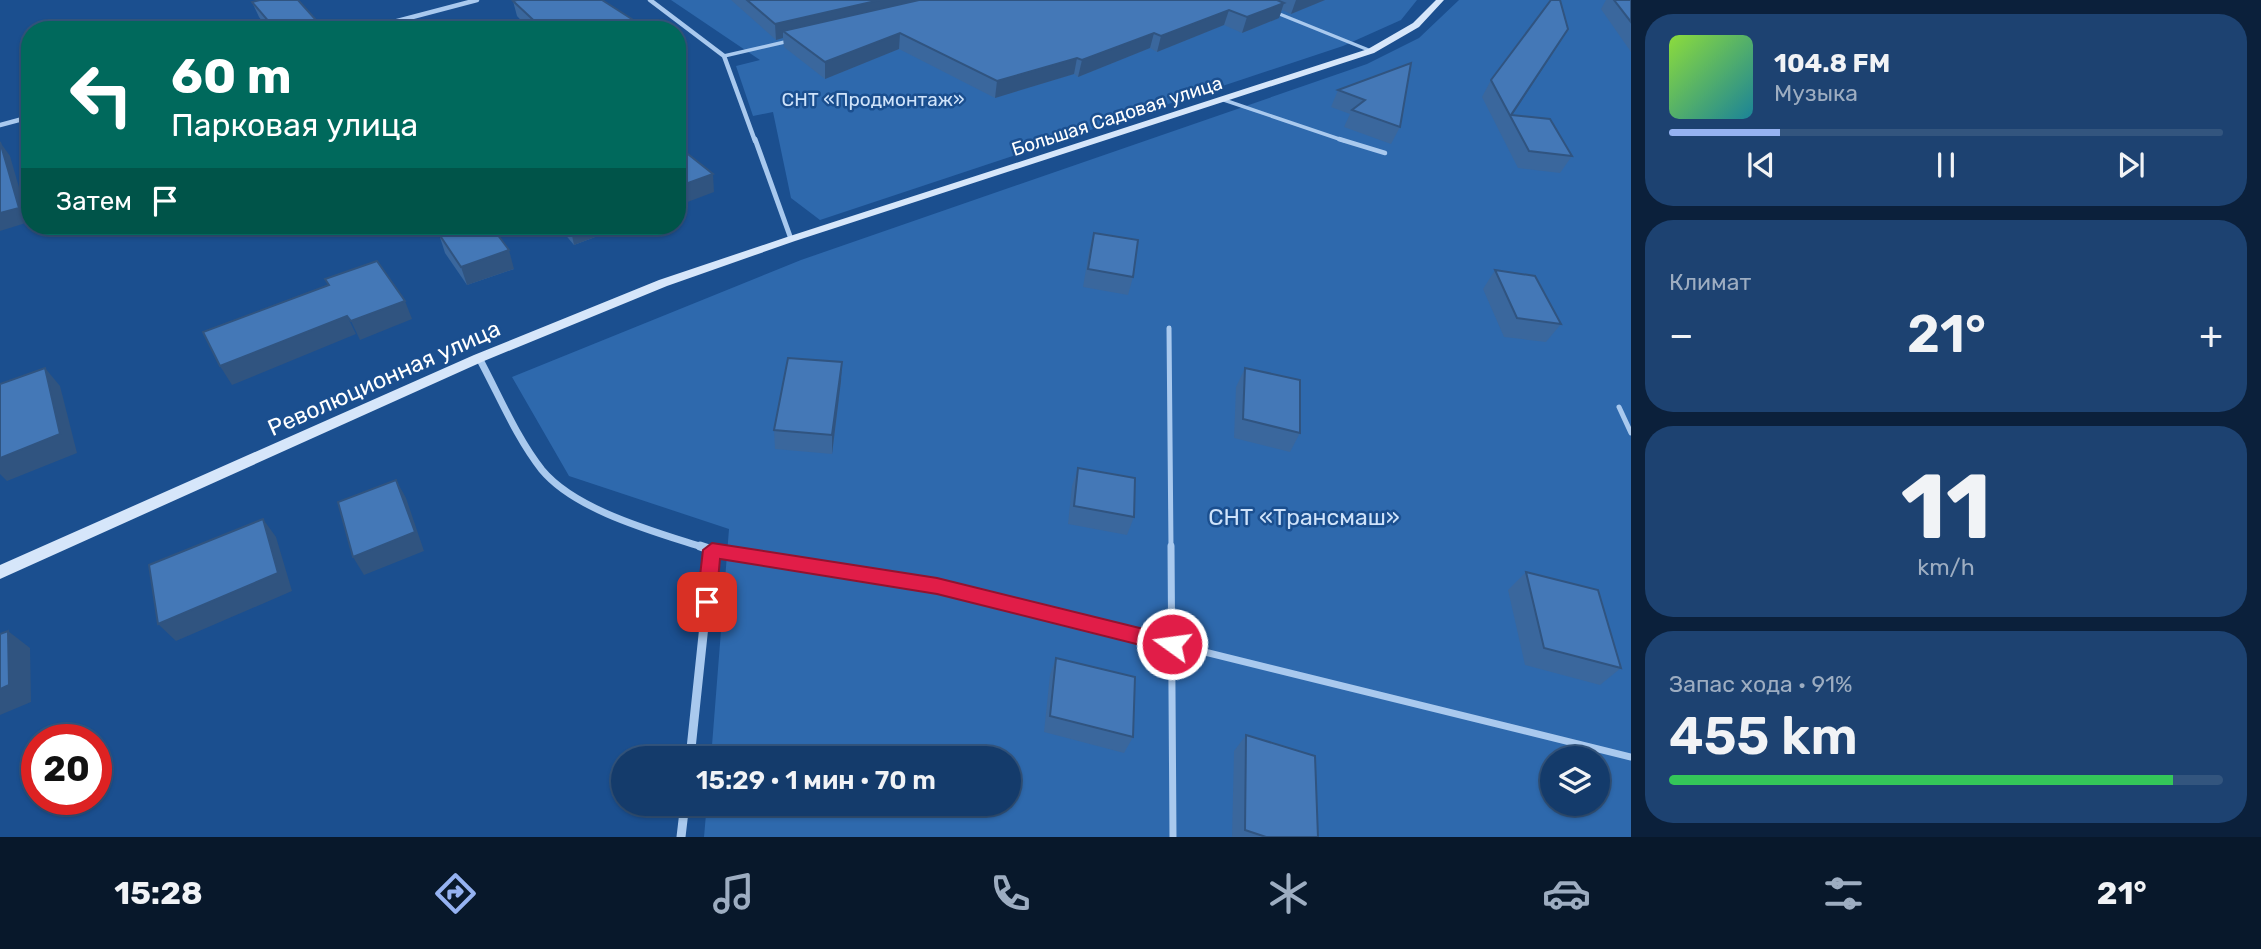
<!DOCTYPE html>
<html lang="ru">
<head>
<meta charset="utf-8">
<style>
	body { margin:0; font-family:Rubik,sans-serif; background:#1d4271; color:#f1f3f6; height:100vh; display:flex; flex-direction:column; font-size:26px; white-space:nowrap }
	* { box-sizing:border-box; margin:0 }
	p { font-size:23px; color:#9dadc1 }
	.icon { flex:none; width:38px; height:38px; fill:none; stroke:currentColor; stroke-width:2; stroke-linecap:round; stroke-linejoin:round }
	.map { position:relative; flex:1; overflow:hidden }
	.side { display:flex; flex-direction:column; gap:14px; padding:14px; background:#0b203b; width:630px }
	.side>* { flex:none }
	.guide { position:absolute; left:21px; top:21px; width:665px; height:214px; border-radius:28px; box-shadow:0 2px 5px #0004,0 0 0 2px #33557e; background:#00695c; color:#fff; overflow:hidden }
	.fabs { position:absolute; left:1540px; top:746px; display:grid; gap:14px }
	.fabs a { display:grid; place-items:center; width:70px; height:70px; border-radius:50%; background:#143b6b; box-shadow:0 2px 5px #0004,0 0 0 2px #33557e; font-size:35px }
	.speed { position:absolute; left:21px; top:724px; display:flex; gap:14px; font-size:35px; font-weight:700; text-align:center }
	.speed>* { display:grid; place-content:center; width:91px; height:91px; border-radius:50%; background:#143b6b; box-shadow:0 2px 5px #0004,0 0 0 2px #33557e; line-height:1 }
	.speed .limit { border:10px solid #d22; background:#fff; color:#111 }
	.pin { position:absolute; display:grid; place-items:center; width:60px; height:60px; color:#fff; margin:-30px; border-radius:14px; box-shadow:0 4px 10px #0006 }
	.me { position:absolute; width:77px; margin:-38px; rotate:284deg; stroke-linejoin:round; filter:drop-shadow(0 0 5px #0008) }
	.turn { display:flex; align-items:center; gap:24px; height:147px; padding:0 35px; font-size:32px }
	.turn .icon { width:91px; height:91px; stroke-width:2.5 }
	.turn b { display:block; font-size:49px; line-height:60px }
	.then { display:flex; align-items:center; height:66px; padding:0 35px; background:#0003; gap:14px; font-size:26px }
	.big { font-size:52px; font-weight:600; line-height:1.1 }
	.side .widget { flex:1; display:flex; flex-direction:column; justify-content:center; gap:10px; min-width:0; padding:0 24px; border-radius:28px; background:#1d4271 }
	.side .dial { align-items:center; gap:0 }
	.dial b { font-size:91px; line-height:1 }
	.song { display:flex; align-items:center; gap:21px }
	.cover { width:84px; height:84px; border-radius:10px; background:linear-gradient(135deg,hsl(90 70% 55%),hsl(190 70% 35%)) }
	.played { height:7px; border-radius:4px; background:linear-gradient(90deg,#95b2f1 20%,#33557e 20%) }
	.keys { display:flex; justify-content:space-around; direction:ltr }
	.heat { display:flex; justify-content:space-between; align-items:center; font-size:38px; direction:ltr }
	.charge { height:10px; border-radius:5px; background:linear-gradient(90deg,#34c759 91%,#33557e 0) }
	.trip { position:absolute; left:611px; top:746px; width:410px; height:70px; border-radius:35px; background:#143b6b; box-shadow:0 2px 5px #0004,0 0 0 2px #33557e; font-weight:600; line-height:70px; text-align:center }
	.dock { display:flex; height:112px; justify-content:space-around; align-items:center; background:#08182b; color:#9dadc1 }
	.dock .icon { width:49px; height:49px }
	.dock .selected { color:#95b2f1 }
	.dock b { font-size:32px; color:#f1f3f6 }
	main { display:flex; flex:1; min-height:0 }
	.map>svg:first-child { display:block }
</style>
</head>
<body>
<main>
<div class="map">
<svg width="1631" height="837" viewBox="0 0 1631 837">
	<rect width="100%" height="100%" fill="#1b4f8f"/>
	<g fill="#2e69ad" fill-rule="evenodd">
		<polygon points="671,0 1417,0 1401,20 1343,46 820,220 791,198 773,112 753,116 736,66 760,60"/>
		<path d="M 1459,0 L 1631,0 L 1631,837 L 704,837 L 707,803 L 1008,803 L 1008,758 L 711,758 L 729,529 L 569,476 L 512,377 L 801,260 L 1367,64 L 1419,38 ZM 1552,758 L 1598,758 L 1598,803 L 1552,803 Z"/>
	</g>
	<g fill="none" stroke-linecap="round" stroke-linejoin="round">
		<g stroke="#a9c9ee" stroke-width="3.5">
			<polyline points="1277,13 1371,51"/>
			<polyline points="724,56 789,41"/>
			<polyline points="1224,100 1345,141"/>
		</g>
		<polyline stroke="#a9c9ee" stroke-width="4.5" points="1339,139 1385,153"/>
		<g stroke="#a9c9ee" stroke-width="5">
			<polyline points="1169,328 1171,548"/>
			<polyline points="1619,407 1631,433"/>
		</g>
		<g stroke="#a9c9ee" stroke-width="7">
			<polyline points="1171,546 1173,837"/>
			<polyline points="712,550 937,586 1631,757"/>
		</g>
		<g stroke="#a9c9ee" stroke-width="4.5">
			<polyline points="650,0 724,56 755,141"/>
			<polyline points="363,30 477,0"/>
			<polyline points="0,125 30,117"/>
		</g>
		<polyline stroke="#a9c9ee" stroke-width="5" points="755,139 791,239"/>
		<path stroke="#a9c9ee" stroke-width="7" d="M 479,358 C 499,395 516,437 542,470 C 576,511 656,532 705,548"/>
		<g stroke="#a9c9ee" stroke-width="9">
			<polyline points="690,758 712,550 700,546"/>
			<polyline points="681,837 685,803"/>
		</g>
		<polygon fill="#d6e6fa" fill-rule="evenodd" points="1436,0 1444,0 1419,27 1374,53 795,241 667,286 484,361 0,579 0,565 474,355 659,280 787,237 1368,49 1413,23"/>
	</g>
	<g fill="#3a679d">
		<polygon points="731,0 1325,0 1291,14 1282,10 1279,18 1242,33 1224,25 1157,52 1150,48 1078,77 1074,74 995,98 899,49 825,79 784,47 783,38 776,40"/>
		<polygon points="1606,0 1631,0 1631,52 1601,9"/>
		<polygon points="513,1 639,30 530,30 517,16"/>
		<polygon points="252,2 325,30 269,30 259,17"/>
		<polygon points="1568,29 1512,115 1572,156 1560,173 1518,168 1482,97 1491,80"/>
		<polygon points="1411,63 1400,127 1391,144 1344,127 1350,114 1331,107 1338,90"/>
		<polygon points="558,226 624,226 574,245"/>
		<polygon points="1094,233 1133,277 1128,295 1083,287 1089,251"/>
		<polygon points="439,234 514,269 467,285 445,253"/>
		<polygon points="1495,270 1561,324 1546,342 1504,337 1483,289"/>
		<polygon points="1245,368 1300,433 1290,452 1234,438 1236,387"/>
		<polygon points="841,381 832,454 775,449 774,430"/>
		<polygon points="1078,468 1134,517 1127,535 1068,524 1072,486"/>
		<polygon points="1526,572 1621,668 1600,685 1525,665 1508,590"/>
		<polygon points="1056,658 1133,737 1124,753 1044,732 1050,675"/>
		<polygon points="1246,735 1318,837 1232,837 1234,751"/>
	</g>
	<g fill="#305480">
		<polygon points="880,0 946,0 783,31 783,38 776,40 775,24"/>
		<polygon points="1296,0 1325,0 1291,14"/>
		<polygon points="1284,3 1279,18 1242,33 1247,17"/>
		<polygon points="1229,10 1224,25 1157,52 1161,36"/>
		<polygon points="638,23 639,30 609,30"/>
		<polygon points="1568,29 1558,45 1511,117 1510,116"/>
		<polygon points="900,33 899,49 825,79 825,62"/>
		<polygon points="1154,33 1150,48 1078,77 1082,60"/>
		<polygon points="1077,58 1074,74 995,98 997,81"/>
		<polygon points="0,142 10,156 29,222 0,231"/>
		<polygon points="713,174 714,192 677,206 677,187"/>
		<polygon points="570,226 624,226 574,245"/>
		<polygon points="509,250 514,269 467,285 461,267"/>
		<polygon points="405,301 412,319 360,340 351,321"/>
		<polygon points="347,316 356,334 232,385 220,366"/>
		<polygon points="842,362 841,381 832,454 832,435"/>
		<polygon points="45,368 60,386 77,453 7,481 0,474 0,458"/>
		<polygon points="396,480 406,498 424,551 364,575 353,557"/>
		<polygon points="263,519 276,537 292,591 176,641 158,624"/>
		<polygon points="8,631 30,648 31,702 0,715 0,689"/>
	</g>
	<g fill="#4478b7" stroke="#305480" stroke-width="2">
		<polygon points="260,0 298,0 325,30 276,30 252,2"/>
		<polygon points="517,0 602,0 638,23 609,30 544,30 513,1"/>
		<polygon points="747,0 880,0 775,24"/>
		<polygon points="919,0 1277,0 1284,3 1247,17 1229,10 1161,36 1154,33 1082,60 1077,58 997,81 900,33 825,62 783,31"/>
		<polygon points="1551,0 1560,0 1568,29 1511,115 1550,119 1572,156 1529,151 1491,80"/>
		<polygon points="1614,0 1631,0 1631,22"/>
		<polygon points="1411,63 1400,127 1352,110 1365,100 1338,90"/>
		<polygon points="0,142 19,208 0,213"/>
		<polygon points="684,151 713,174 677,187 677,153"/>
		<polygon points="465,226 491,226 509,250 461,267 439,234"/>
		<polygon points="1094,233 1138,240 1133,277 1088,269"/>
		<polygon points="377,261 405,301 351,321 347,316 220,366 203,332 329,285 325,279"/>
		<polygon points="1495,270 1535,276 1561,324 1517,318"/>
		<polygon points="788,358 842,362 832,435 774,430"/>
		<polygon points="45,368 60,434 0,458 0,384"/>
		<polygon points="1245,368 1300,380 1300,433 1243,419"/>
		<polygon points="1078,468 1135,478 1134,517 1074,506"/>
		<polygon points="396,480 415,532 353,557 338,502"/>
		<polygon points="263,519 278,573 158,624 149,565"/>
		<polygon points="1526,572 1598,590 1621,668 1544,648"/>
		<polygon points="8,631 9,685 0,689 0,634"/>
		<polygon points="1056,658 1135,677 1133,737 1050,716"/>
		<polygon points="1246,735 1315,756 1318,837 1266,837 1245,830"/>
	</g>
	<polygon fill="#e11d48" stroke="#92132f" stroke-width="2" points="712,543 937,578 1172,636 1179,638 1182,644 1179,651 1172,653 937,594 720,559 716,602 713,608 700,608 697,602 703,550"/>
	<g text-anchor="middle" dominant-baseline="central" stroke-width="5" stroke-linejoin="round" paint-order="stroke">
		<g font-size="19" fill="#cfe3fa" stroke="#1b4f8f">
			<text x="873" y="99">СНТ «Продмонтаж»</text>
		</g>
		<g font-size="19" fill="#fff" stroke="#1b4f8f">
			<text transform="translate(1117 116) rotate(-18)">Большая Садовая улица</text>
		</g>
		<g font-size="23" fill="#fff" stroke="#1b4f8f">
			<text transform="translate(384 378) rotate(-24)">Революционная улица</text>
		</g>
		<g font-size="23" fill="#cfe3fa" stroke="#1b4f8f">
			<text x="1304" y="517">СНТ «Трансмаш»</text>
		</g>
	</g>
</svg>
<div class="fabs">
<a><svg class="icon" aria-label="layers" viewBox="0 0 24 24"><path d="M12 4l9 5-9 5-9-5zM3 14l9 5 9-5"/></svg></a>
</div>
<div class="speed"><div class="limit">20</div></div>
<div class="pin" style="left:707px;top:602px;background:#d93025"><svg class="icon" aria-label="arrive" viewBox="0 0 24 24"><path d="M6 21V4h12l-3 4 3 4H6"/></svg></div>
<svg class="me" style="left:1172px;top:644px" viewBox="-20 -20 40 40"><circle r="17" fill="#e11d48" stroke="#fff" stroke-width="3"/><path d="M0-11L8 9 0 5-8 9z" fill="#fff"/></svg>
<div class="trip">15:29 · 1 мин · 70 m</div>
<div class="guide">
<div class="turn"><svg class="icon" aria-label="left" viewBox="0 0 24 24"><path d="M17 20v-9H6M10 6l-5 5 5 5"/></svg><div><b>60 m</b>Парковая улица</div></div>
<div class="then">Затем<svg class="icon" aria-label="arrive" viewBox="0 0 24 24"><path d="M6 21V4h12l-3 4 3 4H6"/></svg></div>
</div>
</div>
<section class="side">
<div class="widget">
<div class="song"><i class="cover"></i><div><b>104.8 FM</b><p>Музыка</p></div></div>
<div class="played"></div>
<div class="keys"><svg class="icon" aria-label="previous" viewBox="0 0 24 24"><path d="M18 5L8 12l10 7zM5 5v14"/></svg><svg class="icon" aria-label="pause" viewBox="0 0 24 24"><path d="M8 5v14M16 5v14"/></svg><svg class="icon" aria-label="next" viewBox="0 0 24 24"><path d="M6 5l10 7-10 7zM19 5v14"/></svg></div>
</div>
<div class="widget"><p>Климат</p>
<div class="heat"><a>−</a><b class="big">21°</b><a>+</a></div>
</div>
<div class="widget dial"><b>11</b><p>km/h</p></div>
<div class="widget"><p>Запас хода · 91%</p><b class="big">455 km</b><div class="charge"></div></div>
</section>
</main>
<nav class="dock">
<b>15:28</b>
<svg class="icon selected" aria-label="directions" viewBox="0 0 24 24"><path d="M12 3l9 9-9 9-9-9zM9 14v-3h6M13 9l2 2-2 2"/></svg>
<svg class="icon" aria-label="music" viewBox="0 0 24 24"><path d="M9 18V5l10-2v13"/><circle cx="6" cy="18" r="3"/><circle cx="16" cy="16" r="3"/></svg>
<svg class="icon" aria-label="phone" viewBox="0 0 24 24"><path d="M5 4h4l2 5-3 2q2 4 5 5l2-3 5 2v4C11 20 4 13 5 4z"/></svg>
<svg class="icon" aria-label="climate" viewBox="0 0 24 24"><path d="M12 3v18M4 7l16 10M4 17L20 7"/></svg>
<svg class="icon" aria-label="car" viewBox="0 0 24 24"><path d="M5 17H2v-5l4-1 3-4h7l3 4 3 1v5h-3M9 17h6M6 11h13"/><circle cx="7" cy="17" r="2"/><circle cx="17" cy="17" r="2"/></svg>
<svg class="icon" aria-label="filters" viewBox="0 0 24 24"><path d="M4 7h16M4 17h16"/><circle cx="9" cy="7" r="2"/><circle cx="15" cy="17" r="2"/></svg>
<b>21°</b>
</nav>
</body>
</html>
